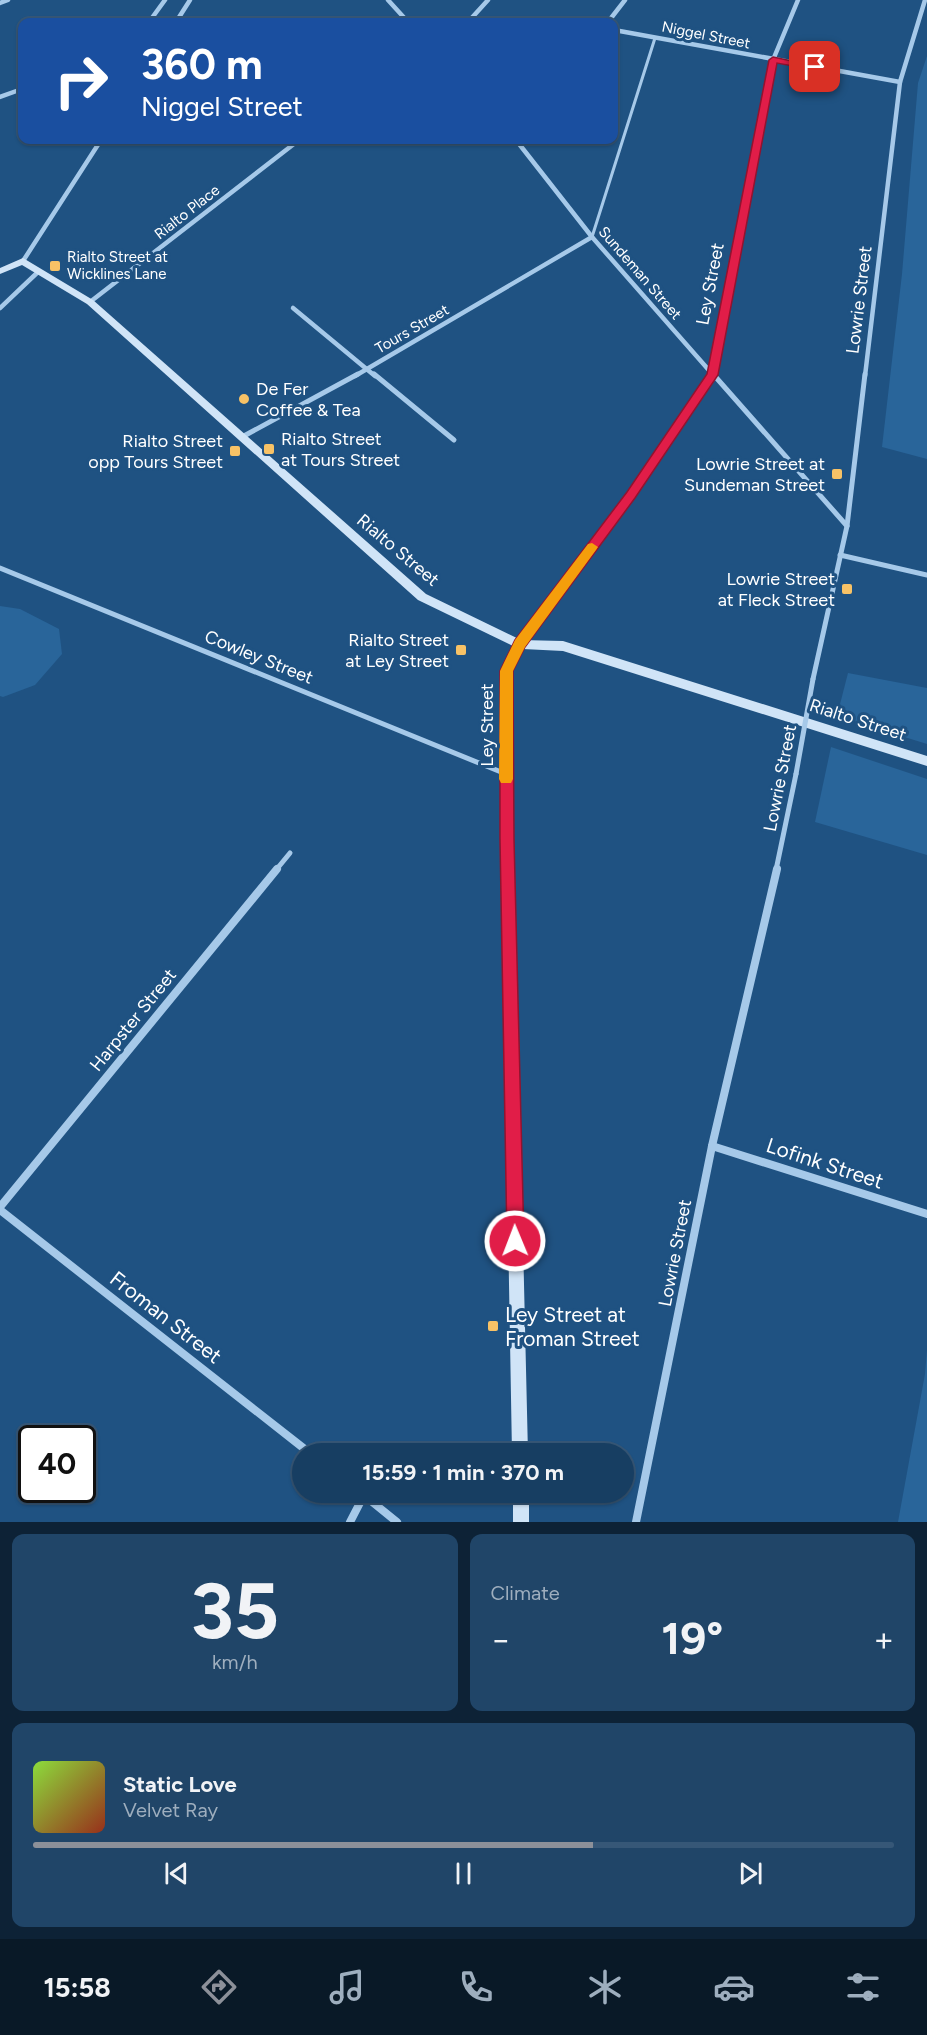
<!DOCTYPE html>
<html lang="en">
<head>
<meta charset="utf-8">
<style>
	body { margin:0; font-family:Figtree,sans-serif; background:#204568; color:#f1f3f6; height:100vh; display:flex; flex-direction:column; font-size:22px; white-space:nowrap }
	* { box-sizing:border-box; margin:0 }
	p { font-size:20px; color:#9eaebe }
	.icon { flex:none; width:33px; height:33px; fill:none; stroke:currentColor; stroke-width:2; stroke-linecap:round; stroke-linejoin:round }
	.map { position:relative; height:1522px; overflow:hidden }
	.side { display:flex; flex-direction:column; gap:12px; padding:12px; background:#0d2236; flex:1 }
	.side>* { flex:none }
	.guide { position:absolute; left:18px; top:18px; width:600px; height:126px; border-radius:12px; box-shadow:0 2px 4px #0004,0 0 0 2px #365777; background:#1a4fa0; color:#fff; overflow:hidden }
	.speed { position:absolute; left:18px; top:1425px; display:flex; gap:12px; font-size:30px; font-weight:700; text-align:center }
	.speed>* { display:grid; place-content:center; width:78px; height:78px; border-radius:50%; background:#173e62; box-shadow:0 2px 4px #0004,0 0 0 2px #365777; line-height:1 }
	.speed .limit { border:3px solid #111; border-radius:9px; background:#fff; color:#111 }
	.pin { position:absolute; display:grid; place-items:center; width:51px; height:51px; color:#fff; margin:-26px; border-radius:12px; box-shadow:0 3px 9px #0006 }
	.me { position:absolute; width:66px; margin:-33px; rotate:359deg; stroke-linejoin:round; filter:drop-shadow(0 0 4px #0008) }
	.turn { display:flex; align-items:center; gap:21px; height:126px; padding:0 24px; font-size:27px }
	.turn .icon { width:78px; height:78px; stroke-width:2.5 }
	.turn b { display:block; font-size:42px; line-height:51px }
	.big { font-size:45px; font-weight:700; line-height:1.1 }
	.side .widget { flex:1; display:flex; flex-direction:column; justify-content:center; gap:9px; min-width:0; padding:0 21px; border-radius:12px; background:#204568 }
	.side .dial { align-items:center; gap:0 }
	.dial b { font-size:78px; line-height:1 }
	.song { display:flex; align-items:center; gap:18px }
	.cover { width:72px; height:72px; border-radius:9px; background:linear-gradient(135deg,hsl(90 70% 55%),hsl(10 70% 35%)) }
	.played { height:6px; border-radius:3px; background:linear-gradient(90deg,#8c9099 65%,#365777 65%) }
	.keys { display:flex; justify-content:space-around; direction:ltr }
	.heat { display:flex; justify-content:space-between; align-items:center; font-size:33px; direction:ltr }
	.side .tiles { flex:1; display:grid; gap:12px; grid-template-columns:1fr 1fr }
	.widget:last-child { grid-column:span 2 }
	.trip { position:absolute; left:292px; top:1443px; width:342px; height:60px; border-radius:30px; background:#173e62; box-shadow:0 2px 4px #0004,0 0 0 2px #365777; font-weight:700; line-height:60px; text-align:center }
	.tabs { display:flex; height:96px; justify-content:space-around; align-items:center; background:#091927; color:#9eaebe }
	.tabs .icon { width:42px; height:42px }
	.tabs .selected { color:#8c9099 }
	.tabs b { font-size:27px; color:#f1f3f6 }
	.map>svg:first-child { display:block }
</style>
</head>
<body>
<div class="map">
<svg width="927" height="1522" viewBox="0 0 927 1522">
	<rect width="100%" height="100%" fill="#1f5282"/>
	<g fill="#29659a">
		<polygon points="927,56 927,459 882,447 902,274 918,83"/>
		<polygon points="0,606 20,609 59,629 62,654 35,685 3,697 0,696"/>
		<polygon points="848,673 927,688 927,744 837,716"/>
		<polygon points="831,747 927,779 927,855 815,822"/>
		<polygon points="927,1350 927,1522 898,1522 925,1374"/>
	</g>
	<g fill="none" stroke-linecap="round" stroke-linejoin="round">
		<polyline stroke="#a6c9e9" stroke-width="3" points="592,237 655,38"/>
		<g stroke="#a6c9e9" stroke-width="4.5">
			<polyline points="388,0 408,22"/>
			<polyline points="0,3 8,0"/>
			<polyline points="149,22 165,0"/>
			<polyline points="176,22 190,0"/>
			<polyline points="468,22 488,0"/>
			<polyline points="608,22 625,0"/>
			<polyline points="614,30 900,82"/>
			<polyline points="0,97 22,89"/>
			<polyline points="516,140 592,237 714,376"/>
			<polyline points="23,261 101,140"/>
			<polyline points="90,302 299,140"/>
			<polyline points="0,308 39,271"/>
			<polyline points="293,308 375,376"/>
			<polyline points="355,376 592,237"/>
			<polyline points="713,376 773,60 798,0"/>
			<polyline points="865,376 900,82 925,0"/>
		</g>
		<g stroke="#a6c9e9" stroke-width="5">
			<polyline points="374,374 454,440"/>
			<polyline points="713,374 847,526"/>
			<polyline points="242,437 358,374"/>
			<polyline points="840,555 927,575"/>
			<polyline points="0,568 506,774"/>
			<polyline points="520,644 631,495 713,374"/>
			<polyline points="813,679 847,526 865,374"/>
			<polyline points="276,870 290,853"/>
			<polyline points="776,870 796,774"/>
		</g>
		<g stroke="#a6c9e9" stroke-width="8">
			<polyline points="712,1146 927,1214"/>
			<polyline points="0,1207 277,869"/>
			<polyline points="0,1210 311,1454"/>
			<polyline points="360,1492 397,1522"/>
			<polyline points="350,1522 364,1495"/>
			<polyline points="636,1522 712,1146 777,869"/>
		</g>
		<g fill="#d0e4f7" fill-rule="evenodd">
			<polygon points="23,258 93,300 426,594 521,640 563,641 927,756 927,766 563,651 523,649 512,671 512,774 528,1454 512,1454 500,774 500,671 513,646 418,600 87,304 22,265 0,274 0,268"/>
			<rect x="513" y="1492" width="16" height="30"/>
		</g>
		<polyline stroke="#a6c9e9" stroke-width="5" points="796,774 813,679"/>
	</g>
	<polygon fill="#e11d48" stroke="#92132f" stroke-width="1.5" points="773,57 820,67 815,70 777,63 718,375 635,498 525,647 513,671 514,839 524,1241 521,1247 515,1249 509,1247 507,1241 500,839 500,671 515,640 627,492 707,374 769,60"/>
	<polygon fill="#f59e0b" points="592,543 598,547 596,550 525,647 513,671 513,779 511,783 501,783 499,779 500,671 515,640 588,544"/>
	<g fill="#f7c266" stroke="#1f5282" stroke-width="2">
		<rect x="49" y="260" width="12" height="12" rx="3"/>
		<circle cx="244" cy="399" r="6"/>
		<rect x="263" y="443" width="12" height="12" rx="3"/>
		<rect x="229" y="445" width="12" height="12" rx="3"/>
		<rect x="831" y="468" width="12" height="12" rx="3"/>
		<rect x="841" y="583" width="12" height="12" rx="3"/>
		<rect x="455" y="644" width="12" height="12" rx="3"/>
		<rect x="487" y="1320" width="12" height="12" rx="3"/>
	</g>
	<g text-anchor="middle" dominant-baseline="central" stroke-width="6" stroke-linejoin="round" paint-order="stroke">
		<g font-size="15" fill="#fff" stroke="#1f5282">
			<text transform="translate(706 35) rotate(11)">Niggel Street</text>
			<text transform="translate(187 212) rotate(-38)">Rialto Place</text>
			<text transform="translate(640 273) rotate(49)">Sundeman Street</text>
			<text transform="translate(412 329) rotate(-30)">Tours Street</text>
		</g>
		<g font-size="15" fill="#fff" stroke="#1f5282" text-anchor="start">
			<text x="67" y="257">Rialto Street at<tspan x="67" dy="17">Wicklines Lane</tspan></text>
		</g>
		<g font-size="18" fill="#fff" stroke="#1f5282">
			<text transform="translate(710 284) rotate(-79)">Ley Street</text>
			<text transform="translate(859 300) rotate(-83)">Lowrie Street</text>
			<text transform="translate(398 550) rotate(40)">Rialto Street</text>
			<text transform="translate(259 657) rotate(22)">Cowley Street</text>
			<text transform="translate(858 720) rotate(18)">Rialto Street</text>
			<text transform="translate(487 725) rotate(-90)">Ley Street</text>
			<text transform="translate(780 778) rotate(-79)">Lowrie Street</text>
			<text transform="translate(133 1020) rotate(-51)">Harpster Street</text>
			<text transform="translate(675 1253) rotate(-79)">Lowrie Street</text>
		</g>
		<g font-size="18" fill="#fff" stroke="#1f5282" text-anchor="end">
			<text x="256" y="389" text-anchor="start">De Fer<tspan x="256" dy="21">Coffee &amp; Tea</tspan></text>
			<text x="281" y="439" text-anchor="start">Rialto Street<tspan x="281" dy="21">at Tours Street</tspan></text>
			<text x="223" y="441">Rialto Street<tspan x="223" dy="21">opp Tours Street</tspan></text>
			<text x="825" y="464">Lowrie Street at<tspan x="825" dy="21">Sundeman Street</tspan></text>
			<text x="835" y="579">Lowrie Street<tspan x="835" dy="21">at Fleck Street</tspan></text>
			<text x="449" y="640">Rialto Street<tspan x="449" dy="21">at Ley Street</tspan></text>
		</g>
		<g font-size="21" fill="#fff" stroke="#1f5282">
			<text transform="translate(825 1163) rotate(18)">Lofink Street</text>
			<text transform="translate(166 1317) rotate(38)">Froman Street</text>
		</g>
		<g font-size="21" fill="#fff" stroke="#1f5282" text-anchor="start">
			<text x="505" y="1314">Ley Street at<tspan x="505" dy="24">Froman Street</tspan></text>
		</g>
	</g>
</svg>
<div class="speed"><div class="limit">40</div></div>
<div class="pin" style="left:815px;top:67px;background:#d93025"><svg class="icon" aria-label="arrive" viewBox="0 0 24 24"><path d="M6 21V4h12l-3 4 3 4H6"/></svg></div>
<svg class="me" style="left:515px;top:1241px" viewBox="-20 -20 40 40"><circle r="17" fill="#e11d48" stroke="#fff" stroke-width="3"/><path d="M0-11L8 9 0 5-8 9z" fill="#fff"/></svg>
<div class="trip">15:59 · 1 min · 370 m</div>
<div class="guide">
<div class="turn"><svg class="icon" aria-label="right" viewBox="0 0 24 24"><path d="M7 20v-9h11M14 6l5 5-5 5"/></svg><div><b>360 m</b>Niggel Street</div></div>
</div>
</div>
<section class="side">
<div class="tiles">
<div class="widget dial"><b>35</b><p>km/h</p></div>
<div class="widget"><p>Climate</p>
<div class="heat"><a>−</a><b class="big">19°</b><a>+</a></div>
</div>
<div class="widget">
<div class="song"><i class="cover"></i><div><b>Static Love</b><p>Velvet Ray</p></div></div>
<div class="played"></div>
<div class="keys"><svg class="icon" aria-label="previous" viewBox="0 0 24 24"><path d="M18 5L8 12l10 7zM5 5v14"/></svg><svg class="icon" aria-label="pause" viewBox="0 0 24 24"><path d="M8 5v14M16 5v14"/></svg><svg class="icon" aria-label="next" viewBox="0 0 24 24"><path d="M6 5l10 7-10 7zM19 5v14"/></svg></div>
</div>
</div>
</section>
<nav class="tabs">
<b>15:58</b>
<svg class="icon selected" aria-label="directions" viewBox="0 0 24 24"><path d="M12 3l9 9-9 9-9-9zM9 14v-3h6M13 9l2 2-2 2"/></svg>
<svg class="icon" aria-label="music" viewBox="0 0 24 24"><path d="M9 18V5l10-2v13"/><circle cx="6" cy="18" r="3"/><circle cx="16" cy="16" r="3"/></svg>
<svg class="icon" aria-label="phone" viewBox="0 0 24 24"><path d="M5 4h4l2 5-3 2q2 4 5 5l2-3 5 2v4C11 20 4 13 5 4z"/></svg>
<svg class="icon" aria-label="climate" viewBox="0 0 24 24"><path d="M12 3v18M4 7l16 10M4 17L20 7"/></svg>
<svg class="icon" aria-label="car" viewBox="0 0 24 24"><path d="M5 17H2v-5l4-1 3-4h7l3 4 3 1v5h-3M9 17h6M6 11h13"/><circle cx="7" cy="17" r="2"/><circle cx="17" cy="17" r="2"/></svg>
<svg class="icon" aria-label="filters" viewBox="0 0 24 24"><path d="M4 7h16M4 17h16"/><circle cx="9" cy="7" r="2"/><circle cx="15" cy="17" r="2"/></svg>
</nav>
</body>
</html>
